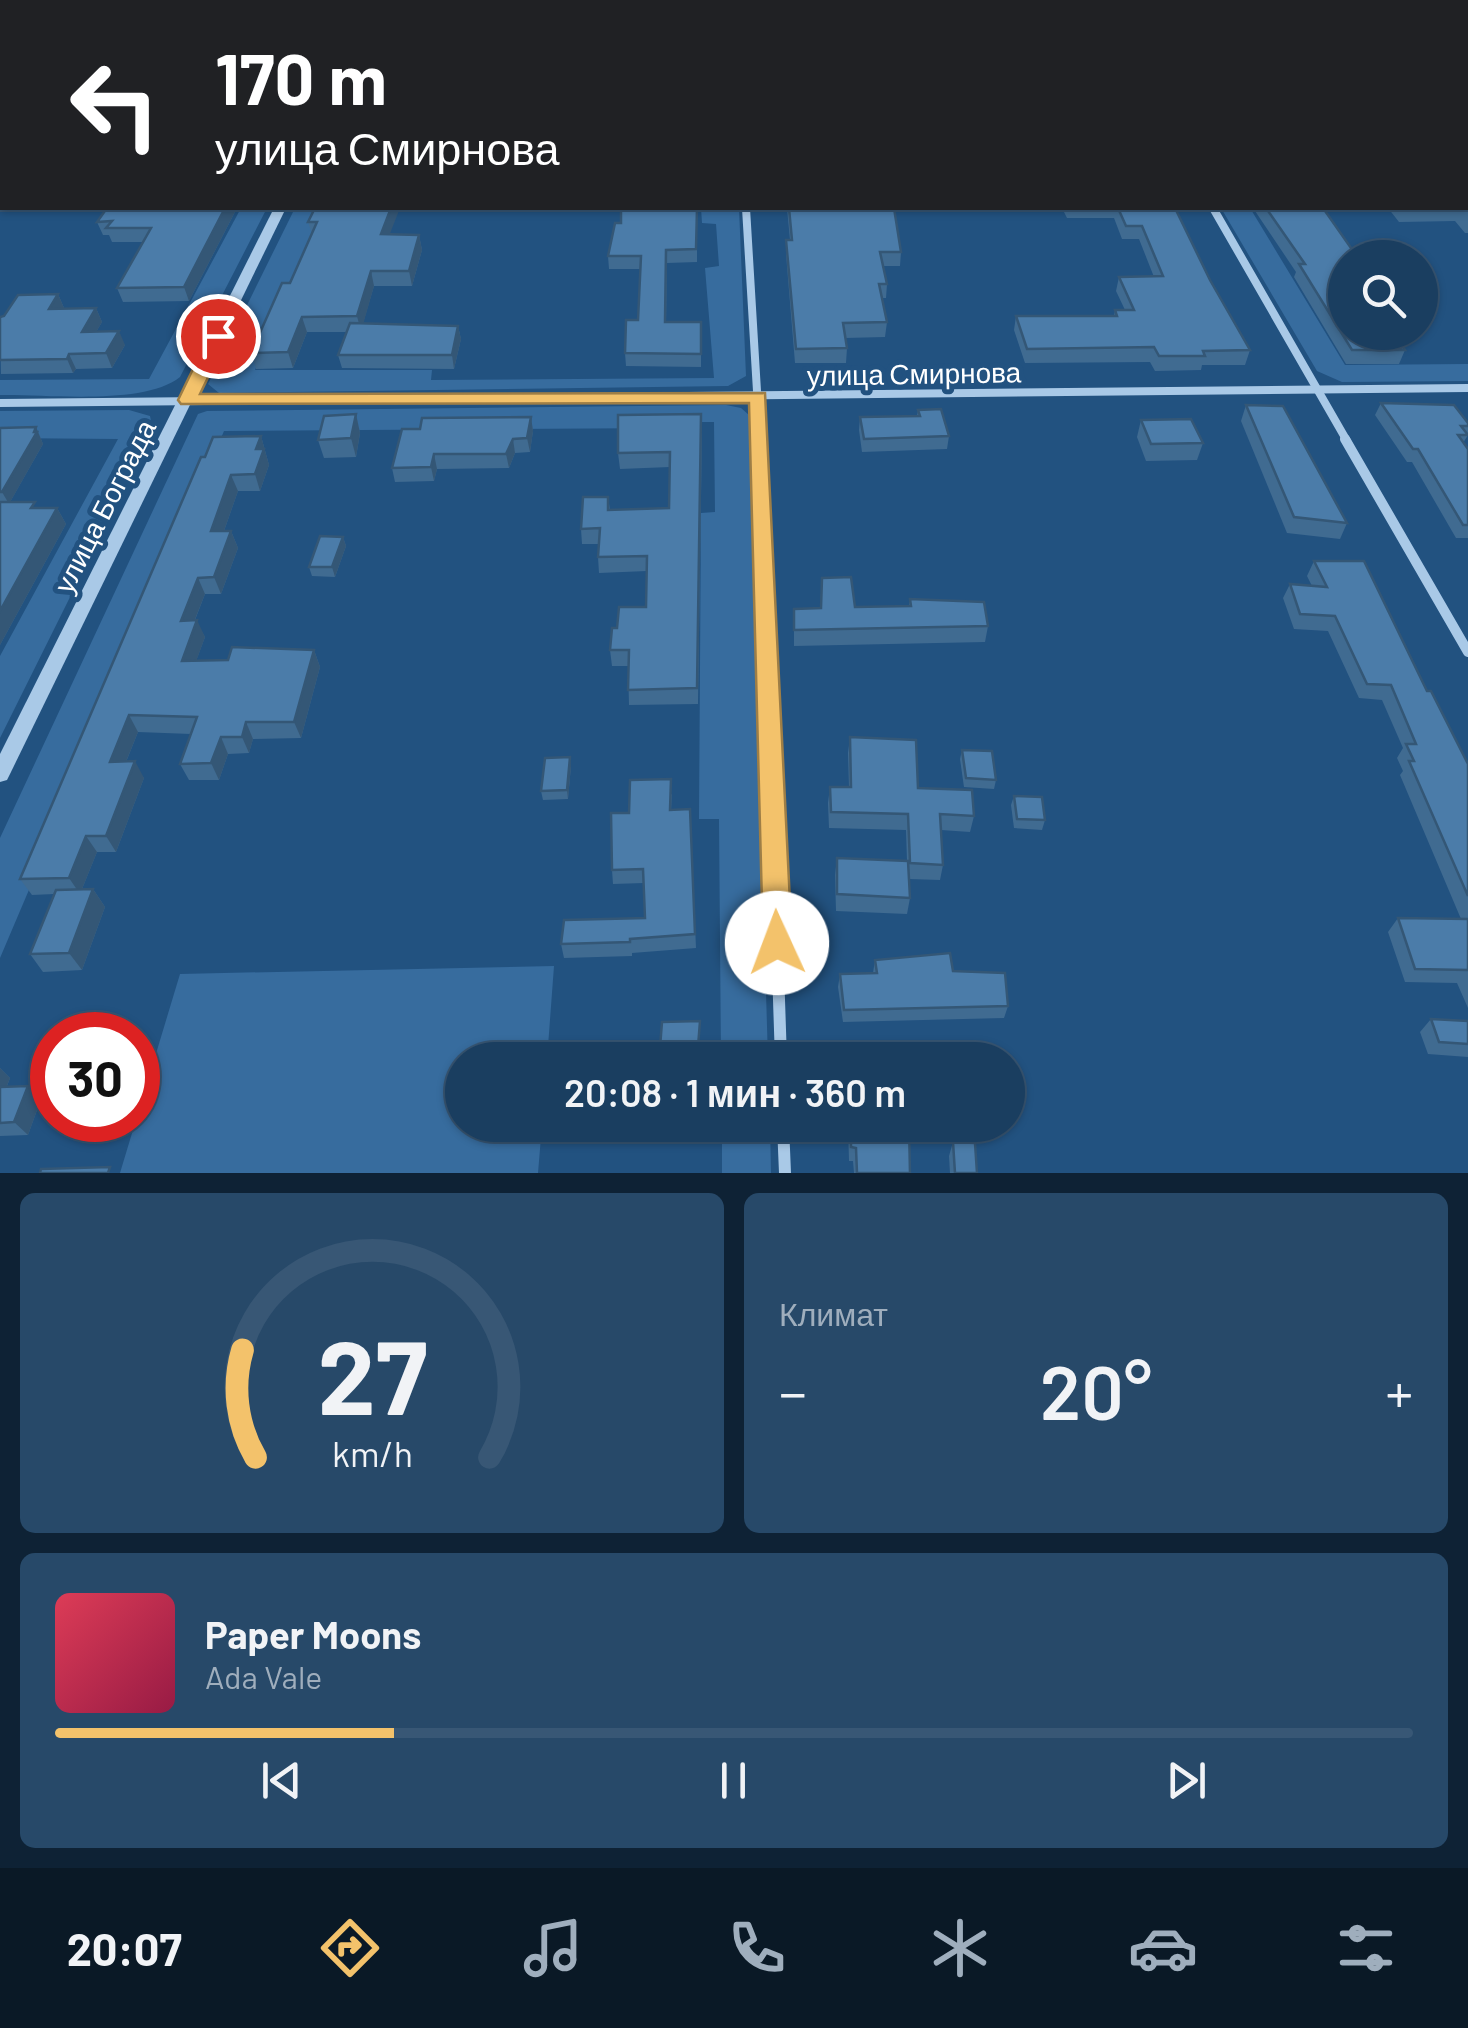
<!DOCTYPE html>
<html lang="ru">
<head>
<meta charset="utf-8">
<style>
	body { margin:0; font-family:Barlow,sans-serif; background:#274969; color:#f1f3f6; height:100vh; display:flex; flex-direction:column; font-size:38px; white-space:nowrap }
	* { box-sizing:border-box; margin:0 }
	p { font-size:32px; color:#9faebd }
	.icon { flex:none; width:55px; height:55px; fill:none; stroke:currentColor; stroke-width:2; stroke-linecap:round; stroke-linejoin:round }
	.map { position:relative; height:1173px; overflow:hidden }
	.side { display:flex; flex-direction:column; gap:20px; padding:20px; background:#0e2235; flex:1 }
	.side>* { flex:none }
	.guide { position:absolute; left:0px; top:0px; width:1470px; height:210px; box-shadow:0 2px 8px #0004,0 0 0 2px #385775; background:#202124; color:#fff; overflow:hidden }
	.buttons { position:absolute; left:1328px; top:240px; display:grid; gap:20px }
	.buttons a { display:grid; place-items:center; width:110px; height:110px; border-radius:50%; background:#1a3e60; box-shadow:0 2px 8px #0004,0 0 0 2px #385775; font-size:50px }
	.speed { position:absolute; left:30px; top:1012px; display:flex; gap:20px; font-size:50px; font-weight:700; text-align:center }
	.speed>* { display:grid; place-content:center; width:130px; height:130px; border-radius:50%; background:#1a3e60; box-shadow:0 2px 8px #0004,0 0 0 2px #385775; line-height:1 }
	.speed .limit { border:15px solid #d22; background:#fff; color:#111 }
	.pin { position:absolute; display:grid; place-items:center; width:85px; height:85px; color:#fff; margin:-42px; border:5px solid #fff; border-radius:50%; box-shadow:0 2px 10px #0007 }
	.me { position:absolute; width:110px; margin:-55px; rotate:358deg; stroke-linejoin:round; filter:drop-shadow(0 0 8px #0008) }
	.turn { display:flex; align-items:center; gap:35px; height:210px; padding:0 50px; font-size:45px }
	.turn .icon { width:130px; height:130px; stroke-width:2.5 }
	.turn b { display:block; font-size:70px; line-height:85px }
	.big { font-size:75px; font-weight:600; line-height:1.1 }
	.side .widget { flex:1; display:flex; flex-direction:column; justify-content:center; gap:15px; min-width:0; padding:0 35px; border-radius:15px; background:#274969 }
	.side .dial { align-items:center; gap:0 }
	.dial svg { height:260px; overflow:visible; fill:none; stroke:#385775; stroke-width:7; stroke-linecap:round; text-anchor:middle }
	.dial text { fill:#f1f3f6; stroke:none }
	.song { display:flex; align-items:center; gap:30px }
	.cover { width:120px; height:120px; border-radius:15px; background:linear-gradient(135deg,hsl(350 70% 55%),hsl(340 70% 35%)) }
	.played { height:10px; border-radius:5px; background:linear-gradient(90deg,#f3c26b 25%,#385775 25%) }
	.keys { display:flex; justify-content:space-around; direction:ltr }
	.heat { display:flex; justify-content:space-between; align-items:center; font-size:55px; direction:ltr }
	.side .tiles { flex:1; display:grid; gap:20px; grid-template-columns:1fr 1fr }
	.widget:last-child { grid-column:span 2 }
	.trip { position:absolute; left:445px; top:1042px; width:580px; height:100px; border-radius:50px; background:#1a3e60; box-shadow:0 2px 8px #0004,0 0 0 2px #385775; font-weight:600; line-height:100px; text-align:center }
	.menu { display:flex; height:160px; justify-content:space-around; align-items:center; background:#0a1926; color:#9faebd }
	.menu .icon { width:70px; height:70px }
	.menu .selected { color:#f3c26b }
	.menu b { font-size:45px; color:#f1f3f6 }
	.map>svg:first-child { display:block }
</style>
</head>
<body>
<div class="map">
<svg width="1468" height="1173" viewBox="0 0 1468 1173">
	<rect width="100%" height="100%" fill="#225280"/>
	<g fill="#376c9e">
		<path d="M 241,208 L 267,208 L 180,377 C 144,406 47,394 0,395 L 0,380 L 149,379 Z"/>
		<polygon points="295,208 324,208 255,370 432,370 431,380 714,378 705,268 719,266 716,224 702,223 701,208 739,208 746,376 728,386 219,393 208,384"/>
		<polygon points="1221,208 1250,208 1345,365 1468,364 1468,381 1342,382 1317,371"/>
		<polygon points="726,405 741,408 749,415 768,1060 721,1060 719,819 699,819 701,513 715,512 714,422 673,422 672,428 224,431 0,958 0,838 198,414 207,411"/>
		<polygon points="129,410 150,416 153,430 0,738 0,656 118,439 0,438 0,411"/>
		<polygon points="554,966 547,1060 462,1060 462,1125 542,1125 538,1173 120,1173 180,974"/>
		<polygon points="722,1125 770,1125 771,1173 722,1173"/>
	</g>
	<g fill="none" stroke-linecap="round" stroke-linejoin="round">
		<g stroke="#a9c9e7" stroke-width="8">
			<polyline points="746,208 760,441"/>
			<polyline points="1213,208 1347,441"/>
			<polyline points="0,403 1468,388"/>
		</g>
		<g stroke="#a9c9e7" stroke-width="10">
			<polyline points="759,439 771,761"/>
			<polyline points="1345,439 1468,652"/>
		</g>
		<g stroke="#a9c9e7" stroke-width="12">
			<polyline points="771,759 781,1060"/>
			<polyline points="783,1125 785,1173"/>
		</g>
		<polygon fill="#a9c9e7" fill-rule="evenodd" points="274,208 286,208 10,774 7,780 0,782 0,754"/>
	</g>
	<g fill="#406b91">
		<polygon points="1468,118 1468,233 1465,233 1455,221 1399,222 1388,208 1468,208"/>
		<polygon points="237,208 189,301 123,302 117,288 143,242 112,242 109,235 103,235 97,222"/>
		<polygon points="315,208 390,234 419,235 422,250 412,286 374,286 363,323 458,326 461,339 454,369 342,368 338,355 346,332 307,332 293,368 256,369 251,353 290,283 312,234 308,222"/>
		<polygon points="697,208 697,262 667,263 666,322 701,322 701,367 626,366 625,353 638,320 640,269 609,269 608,256 621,223"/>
		<polygon points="787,208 894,208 901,252 900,266 883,266 887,284 886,298 882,298 887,322 885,337 845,338 847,348 846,363 795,363 786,254 786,240 790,240"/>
		<polygon points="1062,208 1175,208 1210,280 1250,350 1245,365 1202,365 1201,370 1155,371 1150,362 1025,363 1014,330 1016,316 1114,316 1115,310 1125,310 1116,291 1119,277 1154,277 1139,239 1122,239 1114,218 1067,218"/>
		<polygon points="1253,208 1323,208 1345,258 1405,342 1403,346 1405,350 1399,364 1346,364 1294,277 1296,272"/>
		<polygon points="58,294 64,308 96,308 102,322 96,332 125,345 112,368 76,369 73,373 1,374 0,317"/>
		<polygon points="1381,403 1468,423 1468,435 1463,443 1468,449 1468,538 1456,538 1412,462 1407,462 1375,415"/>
		<polygon points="1246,405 1347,523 1340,539 1287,533 1241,421"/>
		<polygon points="918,410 949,436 947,449 862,452 859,430 860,417 917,416"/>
		<polygon points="356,414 360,433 356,457 324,458 318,440"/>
		<polygon points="531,417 533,431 530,452 515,453 509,468 437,469 434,481 395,482 392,468 420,429"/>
		<polygon points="1141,420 1203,443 1197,460 1146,461 1137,437"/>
		<polygon points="36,427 43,444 10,502 38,508 57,508 66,524 0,645 0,428"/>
		<polygon points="702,429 698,704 629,705 628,666 612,666 610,650 617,628 646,607 647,571 599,573 598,557 599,544 582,544 581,529 608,497 610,510 669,508 670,467 620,469 618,453"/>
		<polygon points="261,436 269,465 260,491 238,491 224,531 231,531 238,548 221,594 205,594 195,620 205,637 196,661 228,660 314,650 320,667 301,738 253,739 249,753 228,754 219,780 189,780 180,764 191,734 138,732 126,762 144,778 116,852 97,852 82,889 93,889 105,907 82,970 43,972 30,954 54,894 32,895 20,879 205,457"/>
		<polygon points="343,537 346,546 335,577 312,576 309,567"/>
		<polygon points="1314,561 1427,691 1468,764 1468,1008 1457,983 1405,982 1388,932 1398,918 1461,919 1400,775 1403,771 1397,758 1403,748 1382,700 1359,698 1328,631 1294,629 1283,598 1290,584 1312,586 1307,576"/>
		<polygon points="822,578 855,607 909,606 910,599 988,626 985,642 794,646 794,609 820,608"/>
		<polygon points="850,737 918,788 974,816 970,832 941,830 943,865 940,880 909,879 910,898 907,914 836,911 835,875 837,858 907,861 906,830 829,828 828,803 830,787 849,787 848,753"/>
		<polygon points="962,750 996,780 994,789 964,787 960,759"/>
		<polygon points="571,766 568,799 543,800 541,791"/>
		<polygon points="672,794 671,810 690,809 696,948 632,953 632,956 564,958 561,944 645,918 644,883 613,884 612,870 629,813"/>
		<polygon points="1014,796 1045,820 1042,830 1014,828 1011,805"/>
		<polygon points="875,960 953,971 1008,1006 1004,1018 843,1022 838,987 840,974 873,973"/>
		<polygon points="1431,1019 1468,1021 1468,1057 1428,1054 1420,1032"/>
		<polygon points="0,1068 10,1078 7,1086 28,1086 41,1099 28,1135 0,1136"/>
		<polygon points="848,1125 958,1125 955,1136 909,1134 910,1173 854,1173 853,1161 849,1161"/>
		<polygon points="953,1142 977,1173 950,1173 949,1156"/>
	</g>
	<g fill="#345776">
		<polygon points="79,0 105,0 103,2 76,2"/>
		<polygon points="2,117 2,136 0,138 0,120"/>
		<polygon points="225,208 237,208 189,301 184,287"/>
		<polygon points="391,208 400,208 384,249 381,234"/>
		<polygon points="419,235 422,250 412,286 409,271"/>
		<polygon points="371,271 374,286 361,332 357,316"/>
		<polygon points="58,294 64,308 49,309"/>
		<polygon points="96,308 102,322 88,346 82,332"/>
		<polygon points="302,317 307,332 293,368 288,352"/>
		<polygon points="458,326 461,339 454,369 452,355"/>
		<polygon points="119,331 125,345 112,368 106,353"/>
		<polygon points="69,354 76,369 73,373 67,359"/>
		<polygon points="356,414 360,433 356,457 351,438"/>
		<polygon points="531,417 533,431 530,452 527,438"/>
		<polygon points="36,427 43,444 9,504 2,492"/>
		<polygon points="261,436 269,465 260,491 255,474 256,449"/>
		<polygon points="513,439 515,453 509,468 506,454"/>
		<polygon points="434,454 437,469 434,481 431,467"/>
		<polygon points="231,475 238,491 218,548 211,531"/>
		<polygon points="57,508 66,524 0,645 0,611"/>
		<polygon points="231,531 238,548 221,594 214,577"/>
		<polygon points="343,537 346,546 335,577 332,567"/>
		<polygon points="198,578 205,594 188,637 181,621"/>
		<polygon points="197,620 205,637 190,678 182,661"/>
		<polygon points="314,650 320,667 301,738 294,722"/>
		<polygon points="129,715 138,732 119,779 110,762"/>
		<polygon points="246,722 253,739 249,753 242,737"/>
		<polygon points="221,737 228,754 219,780 211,763"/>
		<polygon points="570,757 571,766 568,799 567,790"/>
		<polygon points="135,761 144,778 116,852 106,836"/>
		<polygon points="86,836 97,852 80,894 69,878"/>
		<polygon points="93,889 105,907 82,970 69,953"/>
		<polygon points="0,1068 10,1078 1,1101 0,1100"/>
		<polygon points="28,1086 41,1099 28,1135 14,1122"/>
	</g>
	<g fill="#4b7ca9" stroke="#345776" stroke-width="2.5">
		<polygon points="48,0 79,0 76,2 45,2"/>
		<polygon points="316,0 340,0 338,2 315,2"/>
		<polygon points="413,0 436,0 435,2 412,2"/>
		<polygon points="496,0 603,0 602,2 496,2"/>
		<polygon points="785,0 818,0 819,2 785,2"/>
		<polygon points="892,0 955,0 956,2 892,2"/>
		<polygon points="1003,0 1064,0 1066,2 1005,2"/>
		<polygon points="1134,0 1170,0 1171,2 1136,2"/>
		<polygon points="1239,0 1357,0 1360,2 1241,2"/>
		<polygon points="0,97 2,97 2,117 0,120"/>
		<polygon points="107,208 225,208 184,287 117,288 151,228 106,228 112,221 97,222"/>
		<polygon points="315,208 391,208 381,234 419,235 409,271 371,271 357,316 302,317 288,352 251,353 282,283 290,283 317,222 308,222"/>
		<polygon points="621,208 697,208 696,249 666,250 665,322 701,322 701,354 625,353 626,320 638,320 641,256 608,256 615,223 621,223"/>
		<polygon points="789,208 894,208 901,252 880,252 887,284 879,284 887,322 843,323 847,348 796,349 786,240 792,240"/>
		<polygon points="1118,208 1175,208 1210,280 1250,350 1203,351 1205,356 1159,356 1154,347 1027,349 1016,316 1117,316 1115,310 1134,310 1119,277 1163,276 1142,226 1126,226"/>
		<polygon points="1266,208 1323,208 1358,258 1345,258 1345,332 1398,332 1405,342 1400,342 1405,350 1352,350 1299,264 1305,264"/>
		<polygon points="58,294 49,309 96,308 82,332 119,331 106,353 69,354 67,359 0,360 0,317 4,316 18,295"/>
		<polygon points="350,323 458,326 452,355 338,355"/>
		<polygon points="1381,403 1454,405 1468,423 1468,426 1461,426 1468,435 1458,435 1468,449 1468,525 1463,525 1418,449 1413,449"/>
		<polygon points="1246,405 1283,406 1347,523 1294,517"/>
		<polygon points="941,409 949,436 864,439 860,417 920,416 918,410"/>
		<polygon points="356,414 351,438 318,440 324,416"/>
		<polygon points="701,414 697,688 628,690 629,650 610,650 612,628 617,628 619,607 646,607 647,556 598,557 600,528 581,529 583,497 608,497 608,510 669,508 670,452 618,453 618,415"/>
		<polygon points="531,417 527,438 513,439 506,454 434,454 431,467 392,468 402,429 420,429 422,418"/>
		<polygon points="1191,419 1203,443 1151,444 1141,420"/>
		<polygon points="36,427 34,432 37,432 2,492 0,492 0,428"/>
		<polygon points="261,436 256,449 264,449 255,474 231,475 211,531 231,531 214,577 198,578 181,621 197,620 182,661 228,660 232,647 314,650 294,722 246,722 242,737 221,737 211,763 180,764 197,717 129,715 110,762 135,761 106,836 86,836 69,878 20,879 201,457 205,457 213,437"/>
		<polygon points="0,502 35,502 31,508 57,508 0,611"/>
		<polygon points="320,536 343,537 332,567 309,567"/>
		<polygon points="1314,561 1364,561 1427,691 1431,691 1468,764 1468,896 1409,761 1414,761 1406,744 1416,744 1391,685 1367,684 1335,616 1300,614 1290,584 1327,587"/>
		<polygon points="851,577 855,607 911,606 910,599 984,602 988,626 794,630 794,609 821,608 822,578"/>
		<polygon points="850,737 916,740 918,788 972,790 974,816 940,814 943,865 910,863 908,814 831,812 830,787 851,787"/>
		<polygon points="962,750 992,751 996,780 966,778"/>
		<polygon points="570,757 567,790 541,791 545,758"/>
		<polygon points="671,779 670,810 690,809 695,934 630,939 630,942 561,944 564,920 645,918 643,869 612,870 611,813 629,813 630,780"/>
		<polygon points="1014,796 1042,797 1045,820 1017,819"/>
		<polygon points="837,858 908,861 910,898 837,894"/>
		<polygon points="93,889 69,953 30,954 56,890"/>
		<polygon points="1398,918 1468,919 1468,970 1415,969"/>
		<polygon points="950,953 953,971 1005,973 1008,1006 844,1010 840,974 877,973 875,960"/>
		<polygon points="1431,1019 1468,1021 1468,1044 1439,1042"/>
		<polygon points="700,1021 697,1060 659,1060 662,1022"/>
		<polygon points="28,1086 14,1122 0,1123 0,1087"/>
		<polygon points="851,1125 909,1125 910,1173 857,1173 856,1148 851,1147"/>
		<polygon points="953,1142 975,1143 977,1173 955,1173"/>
		<polygon points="110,1167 108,1173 40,1173 41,1169"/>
	</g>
	<polygon fill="#f3c26b" stroke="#9e7e46" stroke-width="2.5" points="218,331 228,336 200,394 765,393 792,943 788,952 777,956 767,952 763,943 749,403 181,404 178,400 209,336"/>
	<g text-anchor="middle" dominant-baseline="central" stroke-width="10" stroke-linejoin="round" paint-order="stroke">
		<g font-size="28" fill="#fff" stroke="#225280">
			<text transform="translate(914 373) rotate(-1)">улица Смирнова</text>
			<text transform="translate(104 506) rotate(-63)">улица Бограда</text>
		</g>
	</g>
</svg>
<div class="buttons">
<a><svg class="icon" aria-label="search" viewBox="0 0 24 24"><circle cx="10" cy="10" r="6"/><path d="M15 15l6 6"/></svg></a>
</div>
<div class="speed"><div class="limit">30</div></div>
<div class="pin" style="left:218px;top:336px;background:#d93025"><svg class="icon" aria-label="arrive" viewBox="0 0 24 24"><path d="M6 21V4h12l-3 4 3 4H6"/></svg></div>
<svg class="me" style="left:777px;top:943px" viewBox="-20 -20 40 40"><circle r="19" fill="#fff"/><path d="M0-13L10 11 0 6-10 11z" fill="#f3c26b"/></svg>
<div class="trip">20:08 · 1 мин · 360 m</div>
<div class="guide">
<div class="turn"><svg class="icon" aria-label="left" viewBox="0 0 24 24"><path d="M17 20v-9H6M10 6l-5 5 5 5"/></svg><div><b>170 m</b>улица Смирнова</div></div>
</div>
</div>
<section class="side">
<div class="tiles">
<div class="widget dial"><svg viewBox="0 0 100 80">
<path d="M14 69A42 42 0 1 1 86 69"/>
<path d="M14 69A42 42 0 0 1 10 36" stroke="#f3c26b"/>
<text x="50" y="56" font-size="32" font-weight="700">27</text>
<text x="50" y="72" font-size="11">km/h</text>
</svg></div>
<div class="widget"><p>Климат</p>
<div class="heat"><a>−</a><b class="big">20°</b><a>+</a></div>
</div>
<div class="widget">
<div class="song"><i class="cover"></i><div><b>Paper Moons</b><p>Ada Vale</p></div></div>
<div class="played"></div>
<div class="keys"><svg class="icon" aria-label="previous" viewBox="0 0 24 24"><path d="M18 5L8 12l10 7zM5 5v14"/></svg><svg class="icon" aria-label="pause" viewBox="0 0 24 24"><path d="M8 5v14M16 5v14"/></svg><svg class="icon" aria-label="next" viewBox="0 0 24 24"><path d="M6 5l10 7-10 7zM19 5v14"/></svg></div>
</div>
</div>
</section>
<nav class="menu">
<b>20:07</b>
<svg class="icon selected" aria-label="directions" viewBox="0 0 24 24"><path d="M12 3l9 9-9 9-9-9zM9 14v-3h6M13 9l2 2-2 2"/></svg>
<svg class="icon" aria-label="music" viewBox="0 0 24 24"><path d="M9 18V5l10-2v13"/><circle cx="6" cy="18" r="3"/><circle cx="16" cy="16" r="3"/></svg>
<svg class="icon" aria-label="phone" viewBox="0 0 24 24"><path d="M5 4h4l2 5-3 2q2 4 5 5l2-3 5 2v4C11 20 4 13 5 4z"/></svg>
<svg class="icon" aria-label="climate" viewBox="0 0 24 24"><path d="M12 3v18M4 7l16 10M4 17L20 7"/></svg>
<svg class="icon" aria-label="car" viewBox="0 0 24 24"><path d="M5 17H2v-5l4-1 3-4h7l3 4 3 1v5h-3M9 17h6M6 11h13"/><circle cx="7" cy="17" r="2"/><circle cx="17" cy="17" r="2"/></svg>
<svg class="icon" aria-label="filters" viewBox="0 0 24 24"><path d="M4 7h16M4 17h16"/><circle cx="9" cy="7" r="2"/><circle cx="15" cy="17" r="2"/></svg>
</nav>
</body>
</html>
